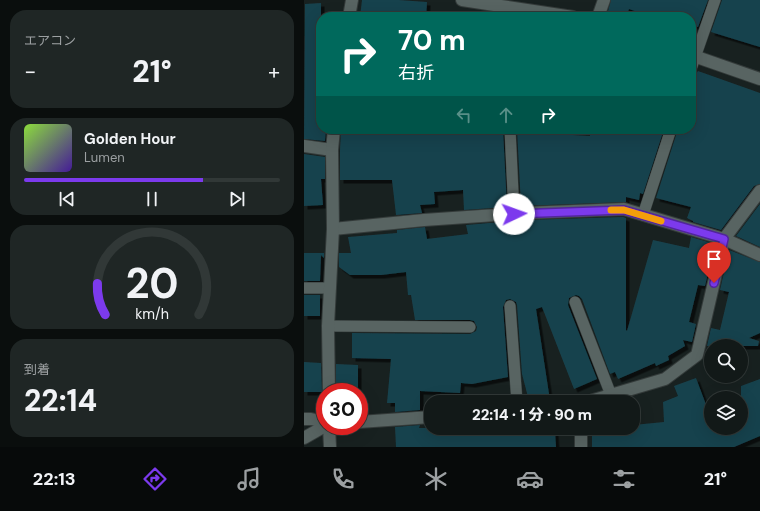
<!DOCTYPE html>
<html lang="ja">
<head>
<meta charset="utf-8">
<style>
	body { margin:0; font-family:"DM Sans","Noto Sans JP",sans-serif; background:#1f2625; color:#f1f3f6; height:100vh; display:flex; flex-direction:column; font-size:15px; white-space:nowrap }
	* { box-sizing:border-box; margin:0 }
	p { font-size:13px; color:#9ca0a2 }
	.icon { flex:none; width:22px; height:22px; fill:none; stroke:currentColor; stroke-width:2; stroke-linecap:round; stroke-linejoin:round }
	.map { position:relative; flex:1; overflow:hidden }
	.side { display:flex; flex-direction:column; gap:10px; padding:10px; background:#0a0e0d; width:304px }
	.side>* { flex:none }
	.top-card { position:absolute; left:12px; top:12px; width:380px; height:122px; border-radius:16px; box-shadow:0 4px 16px #0002,0 0 0 1px #313837; background:#00695c; color:#fff; overflow:hidden }
	.controls { position:absolute; left:400px; top:339px; display:grid; gap:8px }
	.controls a { display:grid; place-items:center; width:44px; height:44px; border-radius:50%; background:#121918; box-shadow:0 4px 16px #0002,0 0 0 1px #313837; font-size:20px }
	.speed { position:absolute; left:12px; top:383px; display:flex; gap:8px; font-size:20px; font-weight:700; text-align:center }
	.speed>* { display:grid; place-content:center; width:52px; height:52px; border-radius:50%; background:#121918; box-shadow:0 4px 16px #0002,0 0 0 1px #313837; line-height:1 }
	.speed .limit { border:6px solid #d22; background:#fff; color:#111 }
	.pin { position:absolute; display:grid; place-items:center; width:34px; height:34px; color:#fff; margin:-41px -17px; border-radius:50% 50% 50% 0; rotate:-45deg; box-shadow:0 0 4px #0007 }
	.pin .icon { rotate:45deg }
	.me { position:absolute; width:44px; margin:-22px; rotate:87deg; stroke-linejoin:round; filter:drop-shadow(0 0 3px #0008) }
	.turn { display:flex; align-items:center; gap:14px; height:84px; padding:0 16px; font-size:18px }
	.turn .icon { width:52px; height:52px; stroke-width:2.5 }
	.turn b { display:block; font-size:28px; line-height:34px }
	.lanes { display:flex; align-items:center; height:38px; padding:0 16px; background:#0003; justify-content:center; gap:20px; direction:ltr }
	.lanes .off { opacity:.35 }
	.big { font-size:30px; font-weight:800; line-height:1.1 }
	.side .card { flex:1; display:flex; flex-direction:column; justify-content:center; gap:6px; min-width:0; padding:0 14px; border-radius:16px; background:#1f2625 }
	.side .dial { align-items:center; gap:0 }
	.dial svg { height:104px; overflow:visible; fill:none; stroke:#313837; stroke-width:7; stroke-linecap:round; text-anchor:middle }
	.dial text { fill:#f1f3f6; stroke:none }
	.song { display:flex; align-items:center; gap:12px }
	.cover { width:48px; height:48px; border-radius:6px; background:linear-gradient(135deg,hsl(90 70% 55%),hsl(260 70% 35%)) }
	.played { height:4px; border-radius:2px; background:linear-gradient(90deg,#7c3aed 70%,#313837 70%) }
	.keys { display:flex; justify-content:space-around; direction:ltr }
	.heat { display:flex; justify-content:space-between; align-items:center; font-size:22px; direction:ltr }
	.trip { position:absolute; left:120px; top:395px; width:216px; height:40px; border-radius:16px; background:#121918; box-shadow:0 4px 16px #0002,0 0 0 1px #313837; font-weight:800; line-height:40px; text-align:center }
	.dock { display:flex; height:64px; justify-content:space-around; align-items:center; background:#070a0a; color:#9ca0a2 }
	.dock .icon { width:28px; height:28px }
	.dock .current { color:#7c3aed }
	.dock b { font-size:18px; color:#f1f3f6 }
	main { display:flex; flex:1; min-height:0 }
	.map>svg:first-child { display:block }
</style>
</head>
<body>
<main>
<section class="side">
<div class="card"><p>エアコン</p>
<div class="heat"><a>−</a><b class="big">21°</b><a>+</a></div>
</div>
<div class="card">
<div class="song"><i class="cover"></i><div><b>Golden Hour</b><p>Lumen</p></div></div>
<div class="played"></div>
<div class="keys"><svg class="icon" aria-label="previous" viewBox="0 0 24 24"><path d="M18 5L8 12l10 7zM5 5v14"/></svg><svg class="icon" aria-label="pause" viewBox="0 0 24 24"><path d="M8 5v14M16 5v14"/></svg><svg class="icon" aria-label="next" viewBox="0 0 24 24"><path d="M6 5l10 7-10 7zM19 5v14"/></svg></div>
</div>
<div class="card dial"><svg viewBox="0 0 100 80">
<path d="M14 69A42 42 0 1 1 86 69"/>
<path d="M14 69A42 42 0 0 1 8 45" stroke="#7c3aed"/>
<text x="50" y="56" font-size="32" font-weight="700">20</text>
<text x="50" y="72" font-size="11">km/h</text>
</svg></div>
<div class="card"><p>到着</p><b class="big">22:14</b></div>
</section>
<div class="map">
<svg width="456" height="447" viewBox="0 0 456 447">
	<defs>
		<filter id="shadow"><feDropShadow dx="3.5" dy="3.5" stdDeviation="0" flood-color="#0009"/></filter>
	</defs>
	<rect width="100%" height="100%" fill="#182120"/>
	<g fill="#19424d" filter="url(#shadow)">
		<polygon points="58,0 95,0 123,2 122,17 56,17"/>
		<polygon points="307,0 404,0 394,27 387,25 387,17 348,17 325,9 322,17 317,17 304,11"/>
		<polygon points="418,0 456,0 456,47 407,32"/>
		<polygon points="17,3 17,129 22,129 21,141 0,139 1,4"/>
		<polygon points="394,71 456,93 456,184 450,186 417,230 389,222 389,221 383,218 387,207 352,198 374,129 387,129 387,76 391,75"/>
		<polygon points="37,129 199,129 203,207 160,210 159,190 130,192 131,204 116,205 118,213 92,215 88,180 36,180 36,150"/>
		<polygon points="213,129 250,129 250,134 286,136 286,133 320,135 322,129 360,129 339,194 336,193 335,200 322,197 322,202 217,206"/>
		<polygon points="0,154 21,157 21,179 17,179 19,205 0,206"/>
		<polygon points="456,204 456,247 432,236"/>
		<polygon points="319,217 322,218 322,330 323,331 349,240 385,248 387,237 411,244 401,286 394,285 385,322 392,324 388,342 379,340 381,346 364,356 365,360 352,366 351,363 314,379 311,372 306,374 278,299 275,296 272,295 265,298 264,305 293,379 270,389 238,307 232,309 245,394 224,397 218,374 213,305 212,302 206,299 202,300 199,307 204,377 168,384 157,383 156,393 116,391 116,410 91,412 91,403 83,403 87,359 48,358 48,333 166,334 172,331 173,327 170,321 166,320 111,320 107,295 104,295 102,272 77,275 46,275 35,267 35,253 47,253 44,237 93,233 93,230 121,227 123,239 164,234 162,225 220,220"/>
		<polygon points="425,250 456,262 456,333 445,338 455,341 454,346 403,346 407,328 416,330 425,292 416,290"/>
		<polygon points="0,253 20,253 20,258 17,255 16,281 0,281"/>
		<rect x="0" y="295" width="16" height="21"/>
		<polygon points="0,362 17,363 18,392 0,392"/>
		<polygon points="32,364 54,365 54,392 32,392"/>
		<polygon points="392,378 407,418 407,428 437,428 437,386 456,379 456,436 430,447 288,447 288,428 329,428 329,425 360,422 359,402 374,396 370,386"/>
		<polygon points="116,425 115,428 135,428 136,433 160,428 225,428 225,434 251,432 252,447 92,447 91,427"/>
	</g>
	<g fill="none" stroke-linecap="round" stroke-linejoin="round">
		<g stroke="#343b3a" stroke-width="12">
			<g id="lane">
				<polyline points="387,69 411,0"/>
				<polyline points="206,129 210,214"/>
				<polyline points="339,215 367,129"/>
				<polyline points="0,288 26,288"/>
				<polyline points="271,302 307,395"/>
				<polyline points="206,306 213,402"/>
				<polyline points="24,326 166,327"/>
			</g>
		</g>
		<g stroke="#343b3a" stroke-width="14">
			<g id="street">
				<polyline points="158,0 269,17"/>
				<polyline points="45,17 48,0"/>
				<polyline points="294,17 300,0"/>
				<polyline points="387,55 456,79"/>
				<polyline points="0,146 28,150"/>
				<polyline points="29,229 120,220 220,213 320,209 420,239 456,255"/>
				<polyline points="25,392 24,326 29,229 28,150 30,129"/>
				<polyline points="283,402 361,379 393,355 420,239 456,191"/>
				<polyline points="0,419 7,419 21,422"/>
				<polyline points="55,422 127,417"/>
				<polyline points="25,426 26,447"/>
				<polyline points="277,428 277,447"/>
				<polyline points="0,438 21,426"/>
			</g>
		</g>
		<use href="#lane" stroke="#586462" stroke-width="11"/>
		<use href="#street" stroke="#586462" stroke-width="12"/>
	</g>
	<g fill="none" stroke-linecap="round" stroke-linejoin="round">
		<g stroke="#51269a" stroke-width="10">
			<polyline id="route" points="210,214 320,210 420,239 410,283"/>
		</g>
		<use href="#route" stroke="#7c3aed" stroke-width="7"/>
		<polyline stroke="#f59e0b" stroke-width="7" points="307,210 320,210 357,221"/>
	</g>
</svg>
<div class="controls">
<a><svg class="icon" aria-label="search" viewBox="0 0 24 24"><circle cx="10" cy="10" r="6"/><path d="M15 15l6 6"/></svg></a>
<a><svg class="icon" aria-label="layers" viewBox="0 0 24 24"><path d="M12 4l9 5-9 5-9-5zM3 14l9 5 9-5"/></svg></a>
</div>
<div class="speed"><div class="limit">30</div></div>
<div class="pin" style="left:410px;top:283px;background:#d93025"><svg class="icon" aria-label="arrive" viewBox="0 0 24 24"><path d="M6 21V4h12l-3 4 3 4H6"/></svg></div>
<svg class="me" style="left:210px;top:214px" viewBox="-20 -20 40 40"><circle r="19" fill="#fff"/><path d="M0-13L10 11 0 6-10 11z" fill="#7c3aed"/></svg>
<div class="trip">22:14 · 1 分 · 90 m</div>
<div class="top-card">
<div class="turn"><svg class="icon" aria-label="right" viewBox="0 0 24 24"><path d="M7 20v-9h11M14 6l5 5-5 5"/></svg><div><b>70 m</b>右折</div></div>
<div class="lanes"><svg class="icon off" aria-label="left" viewBox="0 0 24 24"><path d="M17 20v-9H6M10 6l-5 5 5 5"/></svg><svg class="icon off" aria-label="ahead" viewBox="0 0 24 24"><path d="M12 20V5M6 11l6-6 6 6"/></svg><svg class="icon" aria-label="right" viewBox="0 0 24 24"><path d="M7 20v-9h11M14 6l5 5-5 5"/></svg></div>
</div>
</div>
</main>
<nav class="dock">
<b>22:13</b>
<svg class="icon current" aria-label="directions" viewBox="0 0 24 24"><path d="M12 3l9 9-9 9-9-9zM9 14v-3h6M13 9l2 2-2 2"/></svg>
<svg class="icon" aria-label="music" viewBox="0 0 24 24"><path d="M9 18V5l10-2v13"/><circle cx="6" cy="18" r="3"/><circle cx="16" cy="16" r="3"/></svg>
<svg class="icon" aria-label="phone" viewBox="0 0 24 24"><path d="M5 4h4l2 5-3 2q2 4 5 5l2-3 5 2v4C11 20 4 13 5 4z"/></svg>
<svg class="icon" aria-label="climate" viewBox="0 0 24 24"><path d="M12 3v18M4 7l16 10M4 17L20 7"/></svg>
<svg class="icon" aria-label="car" viewBox="0 0 24 24"><path d="M5 17H2v-5l4-1 3-4h7l3 4 3 1v5h-3M9 17h6M6 11h13"/><circle cx="7" cy="17" r="2"/><circle cx="17" cy="17" r="2"/></svg>
<svg class="icon" aria-label="filters" viewBox="0 0 24 24"><path d="M4 7h16M4 17h16"/><circle cx="9" cy="7" r="2"/><circle cx="15" cy="17" r="2"/></svg>
<b>21°</b>
</nav>
</body>
</html>
